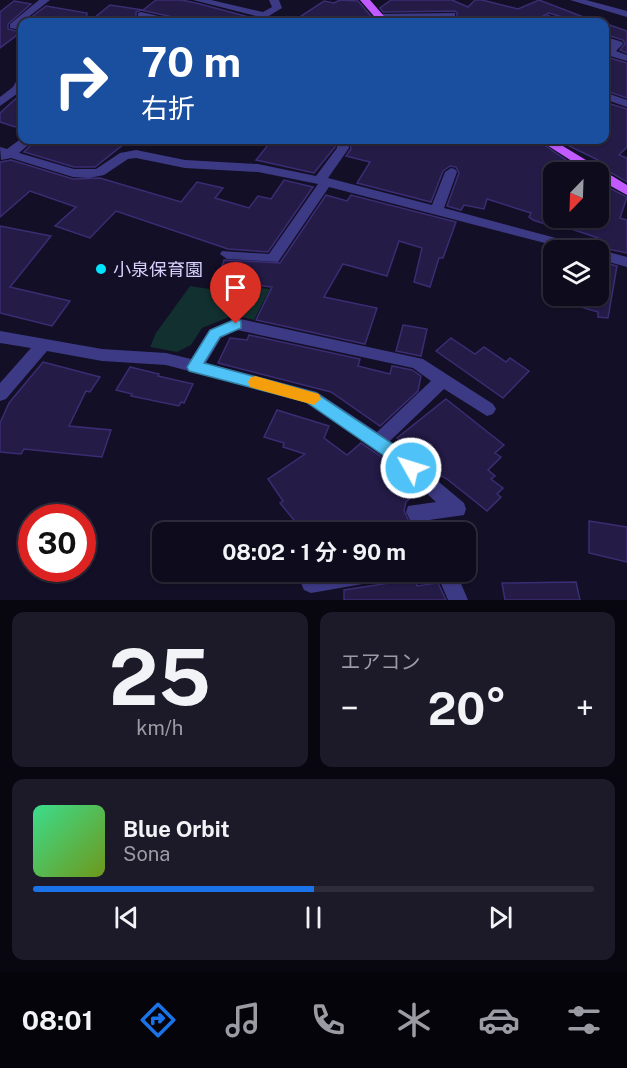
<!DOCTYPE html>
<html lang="ja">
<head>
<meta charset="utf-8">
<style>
	body { margin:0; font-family:"Public Sans","Noto Sans JP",sans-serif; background:#1c1929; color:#f1f3f6; height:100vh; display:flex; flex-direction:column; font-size:22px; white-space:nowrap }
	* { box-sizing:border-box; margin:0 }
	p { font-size:20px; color:#9b9ba3 }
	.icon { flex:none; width:33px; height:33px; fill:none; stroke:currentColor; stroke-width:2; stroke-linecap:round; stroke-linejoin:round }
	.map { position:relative; height:600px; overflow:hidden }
	.drawer { display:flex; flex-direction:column; gap:12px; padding:12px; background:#08060f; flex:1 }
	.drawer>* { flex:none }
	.hud { position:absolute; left:18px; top:18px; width:591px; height:126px; border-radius:12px; box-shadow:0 2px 4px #0004,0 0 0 2px #2e2b3b; background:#1a4fa0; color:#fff; overflow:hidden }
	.needle { width:39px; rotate:203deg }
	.fabs { position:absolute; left:543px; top:162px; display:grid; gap:12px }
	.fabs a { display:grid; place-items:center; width:66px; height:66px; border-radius:12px; background:#0e0b1c; box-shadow:0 2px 4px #0004,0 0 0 2px #2e2b3b; font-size:30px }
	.speed { position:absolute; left:18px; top:504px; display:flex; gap:12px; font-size:30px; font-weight:700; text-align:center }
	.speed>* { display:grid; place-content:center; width:78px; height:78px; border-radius:50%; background:#0e0b1c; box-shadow:0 2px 4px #0004,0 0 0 2px #2e2b3b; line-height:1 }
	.speed .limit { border:9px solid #d22; background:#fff; color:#111 }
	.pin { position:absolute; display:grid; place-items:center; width:51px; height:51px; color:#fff; margin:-62px -26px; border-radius:50% 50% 50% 0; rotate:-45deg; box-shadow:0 0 6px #0007 }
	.pin .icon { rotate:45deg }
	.me { position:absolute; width:66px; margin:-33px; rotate:309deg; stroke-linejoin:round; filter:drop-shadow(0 0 4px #0008) }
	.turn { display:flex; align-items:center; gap:21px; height:126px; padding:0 24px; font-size:27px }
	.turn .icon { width:78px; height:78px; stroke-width:2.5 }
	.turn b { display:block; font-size:42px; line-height:51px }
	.big { font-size:45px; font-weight:700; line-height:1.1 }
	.drawer .card { flex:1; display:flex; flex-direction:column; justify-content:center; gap:9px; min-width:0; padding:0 21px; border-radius:12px; background:#1c1929 }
	.drawer .dial { align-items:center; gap:0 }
	.dial b { font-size:78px; line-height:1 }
	.song { display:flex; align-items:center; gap:18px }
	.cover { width:72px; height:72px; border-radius:9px; background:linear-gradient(135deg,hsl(150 70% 55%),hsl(80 70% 35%)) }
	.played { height:6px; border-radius:3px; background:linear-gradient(90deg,#1a73e8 50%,#2e2b3b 50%) }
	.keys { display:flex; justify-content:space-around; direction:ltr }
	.heat { display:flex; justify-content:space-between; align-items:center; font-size:33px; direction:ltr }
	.drawer .tiles { flex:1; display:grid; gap:12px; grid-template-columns:1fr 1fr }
	.card:last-child { grid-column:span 2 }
	.trip { position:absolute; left:152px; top:522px; width:324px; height:60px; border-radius:12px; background:#0e0b1c; box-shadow:0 2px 4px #0004,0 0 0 2px #2e2b3b; font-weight:700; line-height:60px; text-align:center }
	.dock { display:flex; height:96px; justify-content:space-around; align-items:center; background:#06040b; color:#9b9ba3 }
	.dock .icon { width:42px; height:42px }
	.dock .active { color:#1a73e8 }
	.dock b { font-size:27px; color:#f1f3f6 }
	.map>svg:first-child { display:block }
</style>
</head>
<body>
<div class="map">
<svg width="627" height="600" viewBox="0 0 627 600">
	<rect width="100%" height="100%" fill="#130f26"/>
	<polygon fill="#12302f" points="225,284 270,289 254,320 234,315 202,328 191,345 177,352 150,347 156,333 190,286 222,291"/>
	<g fill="#241b47" stroke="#3b2d73" stroke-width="1.5">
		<polygon points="156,0 182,0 200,4 249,17 248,22 180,22 177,18 141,10 136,12 136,18 153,22 89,22 110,5 143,10"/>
		<polygon points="340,0 358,1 376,22 292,22 324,1 334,3"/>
		<polygon points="391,0 452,0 468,7 475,0 482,0 518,9 539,0 594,21 568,22 565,18 549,13 543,16 543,22 548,22 391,22 452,20 457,18 457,13 455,11 383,12 380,8"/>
		<polygon points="14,1 31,4 8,24 8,29 21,32 0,48 0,12"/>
		<polygon points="46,6 87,13 86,22 25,22"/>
		<polygon points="604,23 627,31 627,53 620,50 625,44 623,40 604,34"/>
		<polygon points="610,58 627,63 627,98 604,90 604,61"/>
		<polygon points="22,93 22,121 15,127 0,122 0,113"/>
		<polygon points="604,102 627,109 627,147 619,155 627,158 627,182 598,165 598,160 557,140 604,140"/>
		<polygon points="36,140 129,140 95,167 74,167 24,152"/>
		<polygon points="272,140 334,140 335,147 314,173 256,160"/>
		<polygon points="350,140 389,145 390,140 537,140 566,160 560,172 554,172 554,218 598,218 598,182 627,197 620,218 627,220 627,253 598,247 598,238 554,223 554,227 533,220 529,217 531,213 487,199 484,209 464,205 461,210 447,206 459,173 456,167 450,166 443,171 431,202 357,183 370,162 346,156 351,149"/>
		<polygon points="11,160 73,179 100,178 181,202 197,182 223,188 215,198 249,208 258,196 271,199 284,180 313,187 268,252 228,249 116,211 90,238 55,226 76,207 30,191 0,217 0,162"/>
		<polygon points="326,195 347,201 351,195 456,222 443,258 439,258 430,287 414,282 422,248 399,241 387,276 343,264 324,297 377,308 365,344 256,320 272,287 218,280 224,260 280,263"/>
		<polygon points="0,226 51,236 10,287 70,301 52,326 0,313"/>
		<polygon points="598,261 617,266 608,318 598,317 598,312 560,301 560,296 598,296"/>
		<polygon points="403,325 427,329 421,356 396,351"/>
		<polygon points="249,335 360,359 358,366 390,374 392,366 412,370 421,376 418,391 380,426 331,392 218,363 230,338 247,340"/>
		<polygon points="451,338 475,354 484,347 506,362 510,358 529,371 503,398 436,351"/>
		<polygon points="43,362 100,377 90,392 86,391 69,426 111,430 102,457 24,449 21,454 0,452 0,423 9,403"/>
		<polygon points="130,367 159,374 158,376 193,384 184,403 181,402 179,406 131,396 132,394 116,390"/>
		<polygon points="446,399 504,445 495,453 501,457 488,470 495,476 491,479 503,488 497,494 501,497 487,511 447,479 440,475 435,476 400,446 415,451 397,438"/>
		<polygon points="277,410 329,426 324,438 347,455 361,443 389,462 420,490 406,502 404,511 414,532 299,532 298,525 280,503 283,501 268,479 305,454 283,447 284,443 264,437"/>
		<polygon points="589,521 627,527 627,562 589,553"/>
		<polygon points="415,579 417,586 438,583 446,600 344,600 344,590"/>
		<polygon points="576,582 580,600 505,600 502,583"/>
	</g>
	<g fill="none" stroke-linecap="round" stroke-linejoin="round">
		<g fill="#3d3a85" fill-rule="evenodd">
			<polygon points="39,0 50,0 22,22 22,30 10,28 10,24"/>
			<polygon points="193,0 211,0 263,12 272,7 269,0 279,0 282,8 259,22 254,22 251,20 256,16"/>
			<polygon points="570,0 586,0 627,11 627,17"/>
			<polygon points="141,12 176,20 178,22 162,22 138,17 138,13"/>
			<polygon points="455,13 455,17 452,18 379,20 374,17 379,14"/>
			<polygon points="548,15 564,20 566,22 545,20 545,16"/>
			<polygon points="604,36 622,42 623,44 616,51 627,55 627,61 610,56 604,59 604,50 611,45 604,43"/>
			<polygon points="22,77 21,91 0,106 0,97 13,87 18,78"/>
			<polygon points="604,92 627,100 627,107 604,99"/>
			<polygon points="22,138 34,140 19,153 74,169 96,169 120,153 136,150 185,160 258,164 316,176 337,148 336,140 348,140 349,148 328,178 432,205 445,172 451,168 455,169 457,172 444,208 627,257 627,267 598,259 598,250 572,250 329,187 278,262 227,259 220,254 222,251 269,254 318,184 258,172 185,168 136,158 128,159 104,175 89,178 73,177 11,158 1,160 0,147 7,149"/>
			<path d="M 236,318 L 423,359 L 493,404 L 496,409 L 493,414 L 487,416 L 444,389 L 390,441 L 464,503 L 466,509 L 464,515 L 429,520 L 435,532 L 416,532 L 406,512 L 408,506 L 436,502 L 390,460 L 306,402 L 166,365 L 102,361 L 47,351 L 6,399 L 0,401 L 0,383 L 31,348 L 0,343 L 0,331 L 102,349 L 166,353 L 191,359 L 209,330 ZM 237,330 L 413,368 L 431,381 L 377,432 L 317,392 L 206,363 L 221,338 Z"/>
			<polygon points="321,572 384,572 381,579 374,582 311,593 304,590 301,583 304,576"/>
			<polygon points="436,572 456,572 468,600 448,600"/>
		</g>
		<g fill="#c25bff" fill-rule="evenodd">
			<polygon points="360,0 370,0 389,22 379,22"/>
			<polygon points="539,140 553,140 627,185 627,195 598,179 598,172 589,172"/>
		</g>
	</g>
	<polygon fill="#4fc3f7" stroke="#337fa1" stroke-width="1.5" points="236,319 241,321 241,328 220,337 204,363 316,393 402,450 419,468 417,473 405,473 390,460 306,402 189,371 187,367 210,330"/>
	<polygon fill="#f59e0b" points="255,376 319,394 321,399 314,405 250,387 248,382 250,378"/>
	<circle fill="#00e5ff" stroke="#130f26" stroke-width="2" cx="101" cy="269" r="6"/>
	<g text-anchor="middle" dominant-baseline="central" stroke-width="6" stroke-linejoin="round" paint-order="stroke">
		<g font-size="18" fill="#d9d4ff" stroke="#130f26" text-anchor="start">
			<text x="113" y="269">小泉保育園</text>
		</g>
	</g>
</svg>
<div class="fabs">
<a><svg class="needle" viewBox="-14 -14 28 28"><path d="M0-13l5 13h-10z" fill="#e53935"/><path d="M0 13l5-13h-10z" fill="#9b9ba3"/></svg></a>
<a><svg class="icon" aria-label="layers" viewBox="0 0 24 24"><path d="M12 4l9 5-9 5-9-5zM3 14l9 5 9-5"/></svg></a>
</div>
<div class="speed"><div class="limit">30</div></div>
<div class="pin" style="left:236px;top:324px;background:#d93025"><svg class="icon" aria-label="arrive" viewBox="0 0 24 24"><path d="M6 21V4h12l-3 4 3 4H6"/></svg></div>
<svg class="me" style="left:411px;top:468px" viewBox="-20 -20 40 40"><circle r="17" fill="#4fc3f7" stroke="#fff" stroke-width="3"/><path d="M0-11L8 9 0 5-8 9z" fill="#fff"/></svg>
<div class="trip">08:02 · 1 分 · 90 m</div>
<div class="hud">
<div class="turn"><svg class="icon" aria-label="right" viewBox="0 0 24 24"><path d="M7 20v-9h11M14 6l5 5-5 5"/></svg><div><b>70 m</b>右折</div></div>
</div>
</div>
<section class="drawer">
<div class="tiles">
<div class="card dial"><b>25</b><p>km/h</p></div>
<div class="card"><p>エアコン</p>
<div class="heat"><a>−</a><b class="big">20°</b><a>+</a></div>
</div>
<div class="card">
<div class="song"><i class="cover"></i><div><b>Blue Orbit</b><p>Sona</p></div></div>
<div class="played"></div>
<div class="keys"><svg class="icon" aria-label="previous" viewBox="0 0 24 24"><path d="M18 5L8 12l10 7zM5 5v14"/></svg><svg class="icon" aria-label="pause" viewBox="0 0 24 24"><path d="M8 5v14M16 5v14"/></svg><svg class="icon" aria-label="next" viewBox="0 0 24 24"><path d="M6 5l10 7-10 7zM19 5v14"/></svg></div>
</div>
</div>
</section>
<nav class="dock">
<b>08:01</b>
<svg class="icon active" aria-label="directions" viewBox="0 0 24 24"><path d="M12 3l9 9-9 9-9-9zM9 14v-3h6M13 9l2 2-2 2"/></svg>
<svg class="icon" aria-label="music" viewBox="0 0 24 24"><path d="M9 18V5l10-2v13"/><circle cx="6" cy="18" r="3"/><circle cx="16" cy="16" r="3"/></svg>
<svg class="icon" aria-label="phone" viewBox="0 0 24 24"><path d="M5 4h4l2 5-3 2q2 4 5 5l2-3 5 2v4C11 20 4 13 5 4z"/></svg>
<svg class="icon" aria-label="climate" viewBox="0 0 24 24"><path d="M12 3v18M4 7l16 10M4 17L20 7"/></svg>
<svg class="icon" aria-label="car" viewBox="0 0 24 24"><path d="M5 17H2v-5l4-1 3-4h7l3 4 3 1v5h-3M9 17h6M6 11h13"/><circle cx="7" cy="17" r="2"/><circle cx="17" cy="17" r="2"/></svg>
<svg class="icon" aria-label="filters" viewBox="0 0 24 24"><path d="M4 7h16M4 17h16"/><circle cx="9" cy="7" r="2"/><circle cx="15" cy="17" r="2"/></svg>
</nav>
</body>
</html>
